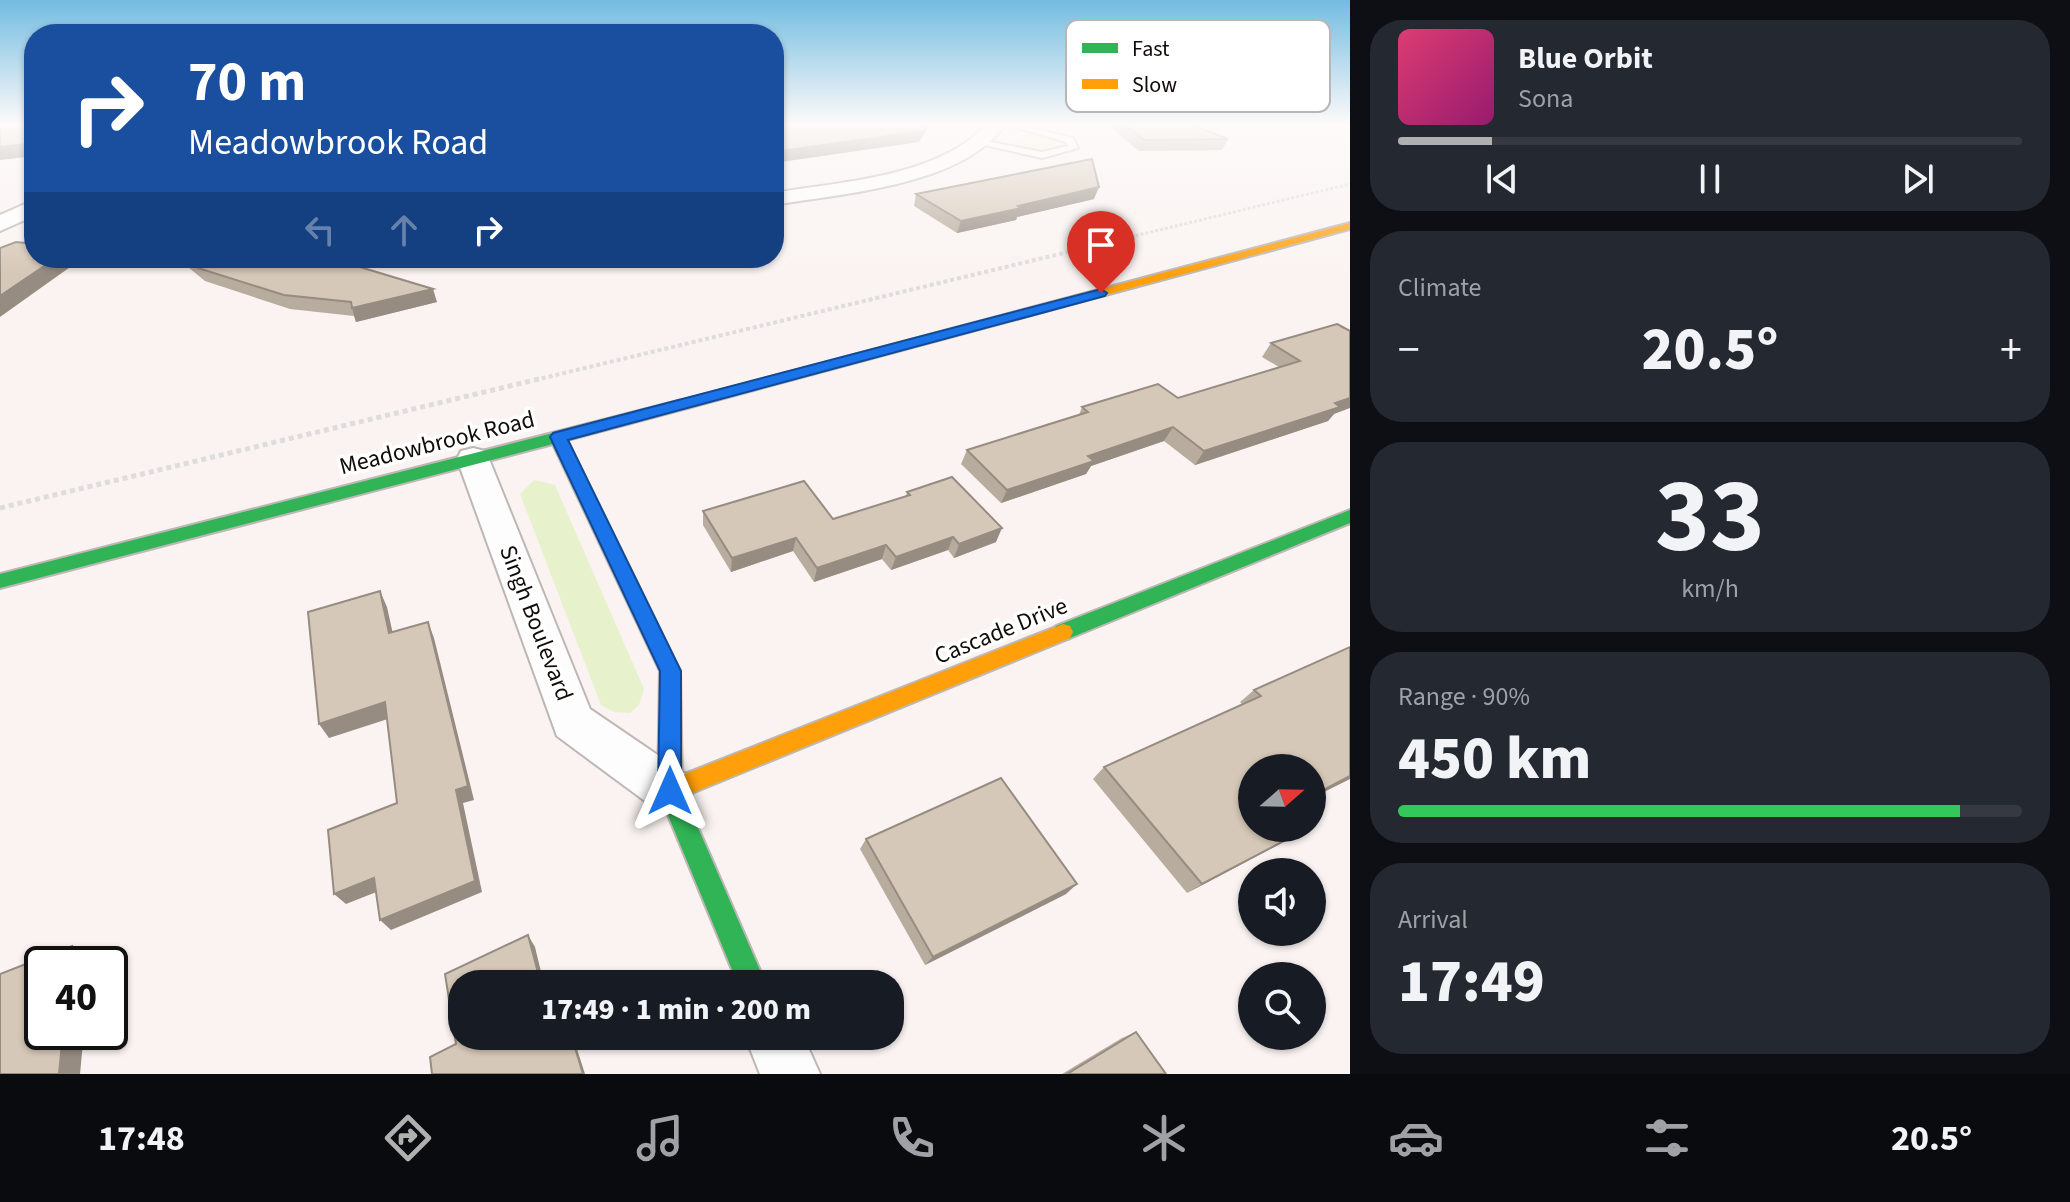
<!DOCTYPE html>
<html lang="en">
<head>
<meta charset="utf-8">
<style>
	body { margin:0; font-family:"Source Sans 3",sans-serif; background:#242831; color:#f1f3f6; height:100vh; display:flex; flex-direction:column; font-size:30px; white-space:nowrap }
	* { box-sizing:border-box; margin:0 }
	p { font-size:26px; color:#9ea1a6 }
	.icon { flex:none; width:44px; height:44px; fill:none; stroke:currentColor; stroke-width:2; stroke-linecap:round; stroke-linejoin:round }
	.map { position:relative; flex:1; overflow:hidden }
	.drawer { display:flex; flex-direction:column; gap:20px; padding:20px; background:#0d0f14; width:720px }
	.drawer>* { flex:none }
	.top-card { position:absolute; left:24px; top:24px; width:760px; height:244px; border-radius:32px; box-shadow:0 2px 6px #0004; background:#1a4fa0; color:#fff; overflow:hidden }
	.needle { width:52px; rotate:70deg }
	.fabs { position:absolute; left:1238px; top:754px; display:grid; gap:16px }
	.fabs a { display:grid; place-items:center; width:88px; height:88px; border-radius:50%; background:#171b24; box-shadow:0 2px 6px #0004; font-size:40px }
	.speed { position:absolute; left:24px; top:946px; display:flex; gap:16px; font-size:40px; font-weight:700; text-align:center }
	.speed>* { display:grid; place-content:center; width:104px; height:104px; border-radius:50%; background:#171b24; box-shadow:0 2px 6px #0004; line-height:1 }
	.speed .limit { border:4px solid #111; border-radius:12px; background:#fff; color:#111 }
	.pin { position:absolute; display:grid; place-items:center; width:68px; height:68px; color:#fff; margin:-82px -34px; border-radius:50% 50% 50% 0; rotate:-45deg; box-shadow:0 0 8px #0007 }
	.pin .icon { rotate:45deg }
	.me { position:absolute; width:88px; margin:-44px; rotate:0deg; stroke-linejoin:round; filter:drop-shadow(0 0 6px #0008) }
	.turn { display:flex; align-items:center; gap:28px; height:168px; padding:0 32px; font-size:36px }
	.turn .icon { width:104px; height:104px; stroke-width:2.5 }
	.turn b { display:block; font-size:56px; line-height:68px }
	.lanes { display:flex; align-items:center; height:76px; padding:0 32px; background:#0003; justify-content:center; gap:40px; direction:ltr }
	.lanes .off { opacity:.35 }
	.big { font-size:60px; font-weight:800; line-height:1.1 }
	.drawer .card { flex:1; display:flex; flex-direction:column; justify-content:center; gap:12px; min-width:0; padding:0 28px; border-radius:32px; background:#242831 }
	.drawer .dial { align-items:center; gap:0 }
	.dial b { font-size:104px; line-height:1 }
	.song { display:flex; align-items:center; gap:24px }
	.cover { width:96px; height:96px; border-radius:12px; background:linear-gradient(135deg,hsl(340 70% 55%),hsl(320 70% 35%)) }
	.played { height:8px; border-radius:4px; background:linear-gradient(90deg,#b1b0b0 15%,#363941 15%) }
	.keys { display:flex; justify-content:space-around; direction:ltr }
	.heat { display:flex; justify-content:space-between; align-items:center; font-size:44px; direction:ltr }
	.charge { height:12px; border-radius:6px; background:linear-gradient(90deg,#34c759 90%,#363941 0) }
	.trip { position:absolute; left:448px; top:970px; width:456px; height:80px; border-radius:32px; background:#171b24; box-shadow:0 2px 6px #0004; font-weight:800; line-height:80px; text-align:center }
	.tabs { display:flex; height:128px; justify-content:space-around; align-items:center; background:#090b0e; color:#9ea1a6 }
	.tabs .icon { width:56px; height:56px }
	.tabs .on { color:#b1b0b0 }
	.tabs b { font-size:36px; color:#f1f3f6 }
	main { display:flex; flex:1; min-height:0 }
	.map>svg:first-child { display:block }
</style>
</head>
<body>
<main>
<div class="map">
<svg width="1350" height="1074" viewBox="0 0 1350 1074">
	<rect width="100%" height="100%" fill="#faf3f1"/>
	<g fill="#e7f2cd">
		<path d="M 1020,135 L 1048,136 L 1059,146 C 1045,154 1027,151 1014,142 Z"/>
		<polygon points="534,480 555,485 644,689 639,705 630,713 614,712 601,705 520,494"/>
	</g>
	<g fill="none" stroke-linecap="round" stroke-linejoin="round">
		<g stroke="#bdb7b5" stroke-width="4">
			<polygon id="lane" points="1008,125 1021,125 1073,138 1078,148 1042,158 976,143 981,140 1042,152 1068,146 1066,142"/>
		</g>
		<g stroke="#bdb7b5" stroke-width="4">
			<g id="street">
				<path d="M 986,125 L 1005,125 C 961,186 844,193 774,205 L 774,193 C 842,181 936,178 986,125 Z"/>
				<polygon points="34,200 34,216 0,231 0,215"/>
				<polygon points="473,448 485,451 489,459 590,709 687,775 693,791 687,807 670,814 653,807 557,736 457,459 461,451"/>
				<polygon points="745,1036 803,1036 820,1074 760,1074"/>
			</g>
		</g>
		<g stroke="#bdb7b5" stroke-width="4">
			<g id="fast">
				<polygon points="682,400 687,402 687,408 567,440 680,671 682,791 766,984 738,984 658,791 660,671 553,444 0,588 0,574"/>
				<polygon points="1350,510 1350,523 1070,638 1063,640 1056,638 1053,632 1056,626"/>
			</g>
		</g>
		<g stroke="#bdb7b5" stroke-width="4">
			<g id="slow">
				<polygon points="1350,223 1350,229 687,408 677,408 674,405 677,402"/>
				<polygon points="1063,624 1070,626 1073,632 1070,638 670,802 662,799 658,791 662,783"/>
			</g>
		</g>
		<polyline stroke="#dedcdc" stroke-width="3" stroke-dasharray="3 2" stroke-linecap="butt" points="1126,238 1350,184"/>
		<polyline stroke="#dedcdc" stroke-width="4" stroke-dasharray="4 3" stroke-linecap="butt" points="535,380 1135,236"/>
		<polyline stroke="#dedcdc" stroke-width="5" stroke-dasharray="5 4" stroke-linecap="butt" points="0,508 543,378"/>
		<use href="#lane" fill="#fefdfd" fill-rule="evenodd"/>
		<use href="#street" fill="#fefdfd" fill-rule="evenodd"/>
		<use href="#fast" fill="#30b455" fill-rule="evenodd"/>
		<use href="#slow" fill="#ff9f0a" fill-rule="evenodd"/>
	</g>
	<g fill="#b8ac9e">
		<polygon points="1108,125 1194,125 1228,139 1222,150 1139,151"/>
		<polygon points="916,194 1094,199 1017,217 1016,220 957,233 914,206"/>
		<polygon points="177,258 330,258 437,302 356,322 354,316 290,309 205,281"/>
		<polygon points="1337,324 1334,414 1328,421 1195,465 1164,441 1091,466 1086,474 1001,503 961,464 967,450 1079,415 1082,407 1178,398 1279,367 1262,357 1271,343"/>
		<polygon points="907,492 996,542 954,558 948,550 891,570 882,559 814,582 793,551 731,572 703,525 703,511 833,519 906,496"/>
		<polygon points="1350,647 1252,768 1293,837 1187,893 1093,779 1104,767 1242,704 1240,702 1254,690"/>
		<polygon points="866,839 1066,894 925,965 860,849"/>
		<polygon points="1136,1032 1166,1074 1062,1074 1122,1038"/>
	</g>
	<g fill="#968c81">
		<polygon points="926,125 930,125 919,142 774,163 774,152"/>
		<polygon points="34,143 34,156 0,160 0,147"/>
		<polygon points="1099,187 1094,199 1017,217 1016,220 957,233 961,221 1018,206"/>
		<polygon points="56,258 79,258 80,260 0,317 0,296"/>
		<polygon points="433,289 437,302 356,322 352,308"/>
		<polygon points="1350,398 1350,408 1334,414 1328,421 1195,465 1204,451"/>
		<polygon points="1173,427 1164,441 1091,466 1086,474 1001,503 1007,490 1088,456"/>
		<polygon points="1002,528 996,542 954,558 959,544"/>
		<polygon points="953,537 948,550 891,570 896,557"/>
		<polygon points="796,538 793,551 731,572 732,558"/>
		<polygon points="886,545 882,559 814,582 817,568"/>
		<polygon points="380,591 387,607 396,648 389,633"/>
		<polygon points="428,622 434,638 474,800 463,803 482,892 391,930 380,920"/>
		<polygon points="385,702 394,717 329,738 319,724"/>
		<polygon points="1350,776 1350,779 1312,798 1312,796"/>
		<polygon points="1308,828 1293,837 1187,893 1202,884"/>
		<polygon points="374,878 384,889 346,904 334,894"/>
		<polygon points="1077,884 1066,894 925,965 933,957"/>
		<polygon points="528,935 535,947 544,984 541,984"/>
		<polygon points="72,946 90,954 89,964 70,964"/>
		<polygon points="63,1032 84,1032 80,1074 59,1074"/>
		<polygon points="572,1038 576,1046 585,1074 583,1074"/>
	</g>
	<g fill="#d6c8b8" stroke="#968c81" stroke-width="2">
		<polygon points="0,125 34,125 34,143 0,147"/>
		<polygon points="774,125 926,125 922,131 774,152"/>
		<polygon points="1126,125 1194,125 1228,139 1144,140"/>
		<polygon points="1092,159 1099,187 1018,206 1021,208 961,221 916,194"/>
		<polygon points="16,242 34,244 34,258 56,258 0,296 0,248"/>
		<polygon points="186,258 330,258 433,289 352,308 351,302 284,295 198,268"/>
		<polygon points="1337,324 1350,331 1350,398 1335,403 1340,407 1204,451 1173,427 1088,456 1094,461 1007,490 967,450 1088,412 1082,407 1158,384 1178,398 1300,361 1271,343"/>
		<polygon points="952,477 1002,528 959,544 953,537 896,557 886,545 817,568 796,538 732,558 703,511 804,481 833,519 910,495 907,492"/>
		<polygon points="380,591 389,633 428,622 468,786 456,790 475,881 380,920 374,878 334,894 328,830 397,803 385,702 319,724 308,612"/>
		<polygon points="1350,647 1350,776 1312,796 1312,768 1252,768 1252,828 1308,828 1202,884 1104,767 1261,696 1254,690"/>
		<polygon points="1001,778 1077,884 933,957 866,839"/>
		<polygon points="528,935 541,984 462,984 462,1036 554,1036 556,1044 572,1038 583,1074 432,1074 430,1057 456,1044 445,974"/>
		<polygon points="72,946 70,964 42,964 42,1032 63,1032 59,1074 0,1074 0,974"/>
		<polygon points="1136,1032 1166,1074 1067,1074"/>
	</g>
	<linearGradient id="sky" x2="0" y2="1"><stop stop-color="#73bce1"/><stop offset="0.45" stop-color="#fdfaf9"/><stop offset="1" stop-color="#fdfaf9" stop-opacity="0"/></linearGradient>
	<rect width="1350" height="275" fill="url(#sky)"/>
	<polygon fill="#1a73e8" stroke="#114b97" stroke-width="2" points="1101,289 1107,293 1105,296 568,440 681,671 681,791 678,799 670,803 661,799 658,791 660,671 550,437 553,433"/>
	<g text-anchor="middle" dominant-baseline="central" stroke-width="7" stroke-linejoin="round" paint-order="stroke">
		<g font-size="24" fill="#110c0a" stroke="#fff">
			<text transform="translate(437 443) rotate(-14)">Meadowbrook Road</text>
			<text transform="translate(536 623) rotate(69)">Singh Boulevard</text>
			<text transform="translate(1001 631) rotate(-22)">Cascade Drive</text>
		</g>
	</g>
	<rect x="1066" y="20" width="264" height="92" rx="12" fill="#fff" stroke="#b8b6b6" stroke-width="2"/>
	<rect x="1082" y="43" width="36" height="10" fill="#30b455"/>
	<rect x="1082" y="79" width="36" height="10" fill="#ff9f0a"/>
	<g font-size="22" fill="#110c0a">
		<text x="1132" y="56">Fast</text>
		<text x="1132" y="92">Slow</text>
	</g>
</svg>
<div class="fabs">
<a><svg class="needle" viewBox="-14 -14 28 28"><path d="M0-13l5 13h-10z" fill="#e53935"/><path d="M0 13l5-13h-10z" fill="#9ea1a6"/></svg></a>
<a><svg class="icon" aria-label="sound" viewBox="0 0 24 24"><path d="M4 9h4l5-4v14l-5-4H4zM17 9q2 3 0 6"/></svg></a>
<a><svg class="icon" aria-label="search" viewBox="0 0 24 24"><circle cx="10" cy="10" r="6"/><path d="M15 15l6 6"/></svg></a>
</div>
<div class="speed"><div class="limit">40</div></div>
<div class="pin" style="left:1101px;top:293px;background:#d93025"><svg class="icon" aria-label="arrive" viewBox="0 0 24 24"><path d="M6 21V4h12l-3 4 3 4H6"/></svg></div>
<svg class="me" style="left:670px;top:791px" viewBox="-20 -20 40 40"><path d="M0-17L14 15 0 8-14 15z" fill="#1a73e8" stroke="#fff" stroke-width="4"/></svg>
<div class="trip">17:49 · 1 min · 200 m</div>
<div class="top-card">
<div class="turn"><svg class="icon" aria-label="right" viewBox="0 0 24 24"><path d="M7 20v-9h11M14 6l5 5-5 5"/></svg><div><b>70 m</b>Meadowbrook Road</div></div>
<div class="lanes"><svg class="icon off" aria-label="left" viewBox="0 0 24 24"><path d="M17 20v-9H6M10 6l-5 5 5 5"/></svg><svg class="icon off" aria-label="ahead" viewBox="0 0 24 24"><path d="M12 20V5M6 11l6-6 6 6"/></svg><svg class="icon" aria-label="right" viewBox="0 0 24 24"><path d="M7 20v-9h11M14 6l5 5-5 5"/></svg></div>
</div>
</div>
<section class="drawer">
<div class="card">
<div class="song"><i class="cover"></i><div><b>Blue Orbit</b><p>Sona</p></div></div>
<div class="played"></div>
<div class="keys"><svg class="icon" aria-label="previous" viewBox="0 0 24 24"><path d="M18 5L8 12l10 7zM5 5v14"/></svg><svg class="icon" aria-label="pause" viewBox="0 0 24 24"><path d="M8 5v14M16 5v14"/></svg><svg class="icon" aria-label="next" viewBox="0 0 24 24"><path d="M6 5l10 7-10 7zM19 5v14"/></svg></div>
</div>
<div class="card"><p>Climate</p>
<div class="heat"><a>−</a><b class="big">20.5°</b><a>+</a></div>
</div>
<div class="card dial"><b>33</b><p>km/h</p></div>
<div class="card"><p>Range · 90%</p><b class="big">450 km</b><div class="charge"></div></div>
<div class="card"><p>Arrival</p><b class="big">17:49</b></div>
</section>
</main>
<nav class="tabs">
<b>17:48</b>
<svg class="icon on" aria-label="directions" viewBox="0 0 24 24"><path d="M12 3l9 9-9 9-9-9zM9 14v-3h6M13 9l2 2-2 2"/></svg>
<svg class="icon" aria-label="music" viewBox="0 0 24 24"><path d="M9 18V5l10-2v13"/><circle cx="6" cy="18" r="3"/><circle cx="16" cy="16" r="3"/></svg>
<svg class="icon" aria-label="phone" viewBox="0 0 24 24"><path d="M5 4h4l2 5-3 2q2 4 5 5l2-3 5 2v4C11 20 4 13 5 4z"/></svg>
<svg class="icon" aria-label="climate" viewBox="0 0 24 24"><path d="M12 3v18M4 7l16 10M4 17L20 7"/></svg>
<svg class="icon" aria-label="car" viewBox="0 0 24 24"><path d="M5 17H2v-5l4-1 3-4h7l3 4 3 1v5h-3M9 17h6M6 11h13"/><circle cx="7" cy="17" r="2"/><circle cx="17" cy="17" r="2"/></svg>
<svg class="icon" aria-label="filters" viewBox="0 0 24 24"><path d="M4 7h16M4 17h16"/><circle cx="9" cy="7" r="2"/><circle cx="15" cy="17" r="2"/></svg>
<b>20.5°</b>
</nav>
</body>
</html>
